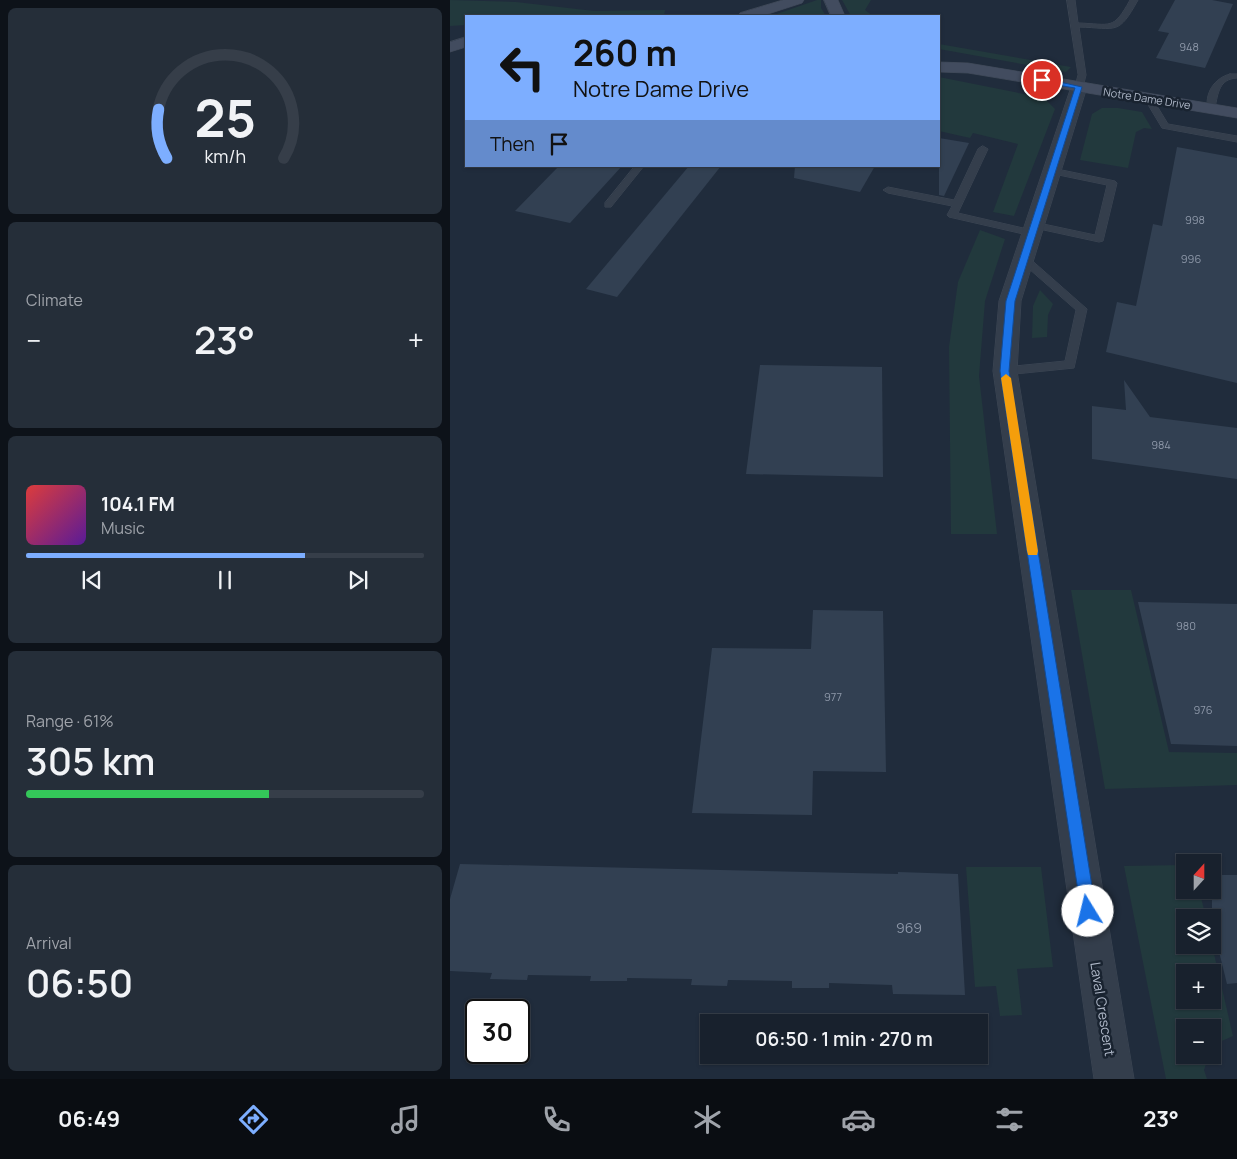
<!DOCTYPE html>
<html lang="en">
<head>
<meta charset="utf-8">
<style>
	body { margin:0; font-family:Manrope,sans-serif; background:#252e39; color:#f1f3f6; height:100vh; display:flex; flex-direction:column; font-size:19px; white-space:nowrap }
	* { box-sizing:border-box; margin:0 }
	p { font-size:16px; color:#9fa3aa }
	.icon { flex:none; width:28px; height:28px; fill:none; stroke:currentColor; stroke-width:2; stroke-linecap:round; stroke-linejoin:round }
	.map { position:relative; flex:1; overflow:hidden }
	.side { display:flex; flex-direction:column; gap:8px; padding:8px; background:#0d1219; width:450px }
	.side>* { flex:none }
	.hud { position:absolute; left:15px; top:15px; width:475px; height:152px; border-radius:0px; box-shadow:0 1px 4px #0004,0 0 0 1px #363e49; background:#7daeff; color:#111; overflow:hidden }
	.needle { width:32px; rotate:21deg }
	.fabs { position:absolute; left:726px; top:854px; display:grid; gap:10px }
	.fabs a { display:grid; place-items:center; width:45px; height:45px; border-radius:0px; background:#18212d; box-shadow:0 1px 4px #0004,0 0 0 1px #363e49; font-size:25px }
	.speed { position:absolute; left:15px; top:999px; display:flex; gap:10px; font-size:25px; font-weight:700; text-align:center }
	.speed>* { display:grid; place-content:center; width:65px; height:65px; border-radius:50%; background:#18212d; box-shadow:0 1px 4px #0004,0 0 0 1px #363e49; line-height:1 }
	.speed .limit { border:2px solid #111; border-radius:8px; background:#fff; color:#111 }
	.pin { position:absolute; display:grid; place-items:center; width:42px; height:42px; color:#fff; margin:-21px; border:2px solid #fff; border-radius:50%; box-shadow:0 1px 5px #0007 }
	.me { position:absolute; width:55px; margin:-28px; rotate:351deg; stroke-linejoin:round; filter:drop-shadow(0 0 4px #0008) }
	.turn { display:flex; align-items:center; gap:18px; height:105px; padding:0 25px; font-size:22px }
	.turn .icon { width:65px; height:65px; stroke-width:2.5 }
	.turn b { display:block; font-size:35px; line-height:42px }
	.then { display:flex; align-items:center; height:48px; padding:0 25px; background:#0003; gap:10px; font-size:19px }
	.big { font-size:38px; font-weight:600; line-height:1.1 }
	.side .tile { flex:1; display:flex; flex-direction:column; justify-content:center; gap:8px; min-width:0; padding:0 18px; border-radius:8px; background:#252e39 }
	.side .dial { align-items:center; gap:0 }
	.dial svg { height:130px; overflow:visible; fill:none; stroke:#363e49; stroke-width:7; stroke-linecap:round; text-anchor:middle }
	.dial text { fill:#f1f3f6; stroke:none }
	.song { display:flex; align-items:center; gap:15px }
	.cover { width:60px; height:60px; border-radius:8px; background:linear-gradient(135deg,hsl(0 70% 55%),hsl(270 70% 35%)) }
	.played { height:5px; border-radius:2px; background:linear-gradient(90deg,#7daeff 70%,#363e49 70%) }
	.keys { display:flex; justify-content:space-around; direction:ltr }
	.heat { display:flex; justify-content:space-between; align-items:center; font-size:28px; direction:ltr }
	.charge { height:8px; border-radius:4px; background:linear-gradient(90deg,#34c759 61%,#363e49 0) }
	.trip { position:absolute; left:250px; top:1014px; width:288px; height:50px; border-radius:0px; background:#18212d; box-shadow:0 1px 4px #0004,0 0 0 1px #363e49; font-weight:600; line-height:50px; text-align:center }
	.tab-bar { display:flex; height:80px; justify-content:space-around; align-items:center; background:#0a0d12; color:#9fa3aa }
	.tab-bar .icon { width:35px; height:35px }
	.tab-bar .selected { color:#7daeff }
	.tab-bar b { font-size:22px; color:#f1f3f6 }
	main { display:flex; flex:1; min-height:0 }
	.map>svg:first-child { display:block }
</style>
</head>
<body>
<main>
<section class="side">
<div class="tile dial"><svg viewBox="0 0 100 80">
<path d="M14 69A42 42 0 1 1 86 69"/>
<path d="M14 69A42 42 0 0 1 9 39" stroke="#7daeff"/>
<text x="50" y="56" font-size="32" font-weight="700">25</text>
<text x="50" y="72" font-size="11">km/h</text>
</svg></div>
<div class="tile"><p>Climate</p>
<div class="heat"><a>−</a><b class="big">23°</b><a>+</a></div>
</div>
<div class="tile">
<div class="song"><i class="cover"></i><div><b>104.1 FM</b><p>Music</p></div></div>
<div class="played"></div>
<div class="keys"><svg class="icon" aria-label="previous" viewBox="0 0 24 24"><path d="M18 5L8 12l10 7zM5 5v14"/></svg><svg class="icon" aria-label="pause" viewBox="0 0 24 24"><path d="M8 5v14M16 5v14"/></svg><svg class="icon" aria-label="next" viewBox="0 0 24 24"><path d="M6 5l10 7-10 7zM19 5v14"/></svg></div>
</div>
<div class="tile"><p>Range · 61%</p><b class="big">305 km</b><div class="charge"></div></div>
<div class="tile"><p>Arrival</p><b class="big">06:50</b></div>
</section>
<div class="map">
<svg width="787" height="1079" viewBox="0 0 787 1079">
	<rect width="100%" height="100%" fill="#202c3c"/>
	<g fill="#22393d" fill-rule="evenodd">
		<polygon points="0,0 66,2 144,11 215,10 214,16 16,16 16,25 0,26"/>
		<polygon points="367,0 371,0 371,8 376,16 321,16"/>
		<polygon points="392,0 421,0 415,10 423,16 401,16"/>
		<polygon points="489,44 621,67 616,72 489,49"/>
		<polygon points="489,77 594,98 605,109 564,216 543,212 568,144 523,133 520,138 489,131"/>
		<polygon points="652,108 668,108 692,112 702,129 694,128 686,132 678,168 630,160 642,114"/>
		<polygon points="530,230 555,239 535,301 529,376 547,534 501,534 499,347 508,282"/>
		<polygon points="590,290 603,304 598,315 597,337 582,338 583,306"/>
		<polygon points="621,590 681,590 719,752 787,753 787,785 655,789"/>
		<path d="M 735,865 L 735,890 L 749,890 L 756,917 L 735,918 L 735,945 L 762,945 L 783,1036 L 763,1045 L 762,1028 L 735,1028 L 735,1055 L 759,1055 L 754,1070 L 757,1079 L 716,1079 L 674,866 ZM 735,972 L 762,972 L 762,1000 L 735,1000 Z"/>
		<polygon points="516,867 591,867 603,967 567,969 572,1015 550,1016 546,986 525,987"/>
	</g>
	<g fill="#324052">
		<polygon points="725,0 762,0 783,4 755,68 706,58 719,33 708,31"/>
		<polygon points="489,138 519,143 494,196 489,195"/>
		<polygon points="727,147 787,158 787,383 656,352 667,302 686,306 703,224 712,226"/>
		<polygon points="109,166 172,166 120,223 65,211"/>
		<polygon points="239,166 271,166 167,297 136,289"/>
		<polygon points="345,166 425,166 410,192 344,178"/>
		<polygon points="310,365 432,367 433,477 296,474"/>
		<polygon points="674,380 700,417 787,428 787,479 642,459 642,406 676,410"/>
		<polygon points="688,602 787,604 787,746 721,744"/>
		<polygon points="363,610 433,611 436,772 363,771 362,815 242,813 262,648 361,649"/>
		<polygon points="10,864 448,874 448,872 508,874 515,995 443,994 442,985 379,983 379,988 342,988 342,981 278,980 277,986 241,985 242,979 177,978 177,981 140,981 141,976 78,975 77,980 40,979 42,973 0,971 0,899"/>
		<polygon points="762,875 787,875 787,983 777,984 762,923"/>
	</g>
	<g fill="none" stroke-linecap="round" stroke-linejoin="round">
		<g stroke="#3d4755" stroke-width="1">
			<g id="lane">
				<path d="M 617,0 L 625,0 L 628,23 C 661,24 663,31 680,0 L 688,0 C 668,36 667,28 629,27 L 636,75 L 633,87 L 629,89 L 625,87 L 628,75 Z"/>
				<path d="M 780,74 L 787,74 L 787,78 C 769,79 768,93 765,108 L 758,110 C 754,94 764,78 780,74 Z"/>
				<polygon points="695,96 701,96 718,124 787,136 787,142 712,128 694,98"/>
				<polygon points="533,146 538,149 508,213 586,231 586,235 582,236 499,217 497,215 502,206 438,193 433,190 438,187 504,200 528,149"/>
				<polygon points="185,166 194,166 161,207 155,207 155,203"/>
				<polygon points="602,168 665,181 667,183 653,241 649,242 580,227 579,225 584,222 645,235 657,185 599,173 599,169"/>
				<polygon points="574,256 578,257 637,309 624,368 555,375 549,371 555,367 615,361 626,310 570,261 569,259 570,257"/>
			</g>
		</g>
		<g stroke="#3d4755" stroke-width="1">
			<polygon id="street" points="629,82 635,83 637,87 571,301 567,371 684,1079 644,1079 543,371 549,301 621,87 623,83"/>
		</g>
		<g stroke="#3d4755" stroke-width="1">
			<g id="secondary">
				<polygon points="333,0 354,0 352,3 312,16 288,16 290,13"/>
				<polygon points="374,0 388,0 395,16 381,16"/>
				<polygon points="16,37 16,47 0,52 0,42"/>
				<polygon points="489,62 518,63 787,108 787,118 518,73 489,72"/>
			</g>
		</g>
		<use href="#lane" fill="#343e4c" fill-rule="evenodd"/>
		<use href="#street" fill="#343e4c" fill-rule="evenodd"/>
		<use href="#secondary" fill="#424c5f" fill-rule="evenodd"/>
	</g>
	<polygon fill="#1a73e8" stroke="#114b97" points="592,78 632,87 565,301 559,371 646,911 644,916 638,919 633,916 631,911 550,371 556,301 625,88 589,82 589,79"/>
	<polygon fill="#f59e0b" points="556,374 561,378 588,551 587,555 578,555 577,551 551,378"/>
	<g text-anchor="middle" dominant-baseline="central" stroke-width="5" stroke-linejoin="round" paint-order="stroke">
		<g font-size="11" fill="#8e98a9">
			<text x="739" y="46">948</text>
			<text x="745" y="219">998</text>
			<text x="741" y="258">996</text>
			<text x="711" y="444">984</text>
			<text x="736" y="625">980</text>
			<text x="383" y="696">977</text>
			<text x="753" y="709">976</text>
		</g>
		<g font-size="11" fill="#afb8c8" stroke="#192330">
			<text transform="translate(697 98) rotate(9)">Notre Dame Drive</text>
		</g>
		<g font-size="14" fill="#8e98a9">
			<text x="459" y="927">969</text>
		</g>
		<g font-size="14" fill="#afb8c8" stroke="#192330">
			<text transform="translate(653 1009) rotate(81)">Laval Crescent</text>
		</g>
	</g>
</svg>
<div class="fabs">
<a><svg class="needle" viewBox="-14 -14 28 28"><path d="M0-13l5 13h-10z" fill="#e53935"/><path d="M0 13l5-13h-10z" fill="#9fa3aa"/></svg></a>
<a><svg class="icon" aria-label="layers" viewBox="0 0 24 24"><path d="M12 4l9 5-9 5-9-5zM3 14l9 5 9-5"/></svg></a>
<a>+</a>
<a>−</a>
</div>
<div class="speed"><div class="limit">30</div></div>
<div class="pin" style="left:592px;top:80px;background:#d93025"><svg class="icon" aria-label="arrive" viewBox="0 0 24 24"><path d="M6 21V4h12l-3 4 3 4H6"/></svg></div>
<svg class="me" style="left:638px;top:911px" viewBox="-20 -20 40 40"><circle r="19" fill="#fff"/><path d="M0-13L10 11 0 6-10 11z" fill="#1a73e8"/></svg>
<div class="trip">06:50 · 1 min · 270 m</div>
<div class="hud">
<div class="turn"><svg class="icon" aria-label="left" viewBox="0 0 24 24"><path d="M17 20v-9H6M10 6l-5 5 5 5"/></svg><div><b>260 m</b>Notre Dame Drive</div></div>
<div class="then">Then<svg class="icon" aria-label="arrive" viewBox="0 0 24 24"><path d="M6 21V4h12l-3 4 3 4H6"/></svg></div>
</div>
</div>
</main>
<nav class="tab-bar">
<b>06:49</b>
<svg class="icon selected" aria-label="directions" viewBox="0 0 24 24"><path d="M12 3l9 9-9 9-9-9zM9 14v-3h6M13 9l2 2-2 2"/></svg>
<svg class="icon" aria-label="music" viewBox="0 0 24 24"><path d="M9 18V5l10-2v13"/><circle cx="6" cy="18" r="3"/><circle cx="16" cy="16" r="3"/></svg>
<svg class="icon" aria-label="phone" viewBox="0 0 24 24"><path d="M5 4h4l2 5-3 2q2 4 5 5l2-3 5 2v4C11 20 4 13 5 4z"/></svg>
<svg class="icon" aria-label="climate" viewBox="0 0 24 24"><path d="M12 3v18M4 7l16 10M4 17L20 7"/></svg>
<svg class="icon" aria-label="car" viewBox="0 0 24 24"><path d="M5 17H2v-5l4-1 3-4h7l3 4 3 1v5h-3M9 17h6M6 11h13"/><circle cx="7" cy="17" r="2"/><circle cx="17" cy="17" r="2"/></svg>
<svg class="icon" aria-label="filters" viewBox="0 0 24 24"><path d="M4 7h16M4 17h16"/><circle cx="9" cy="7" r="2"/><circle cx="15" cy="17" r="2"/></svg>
<b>23°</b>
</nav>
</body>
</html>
